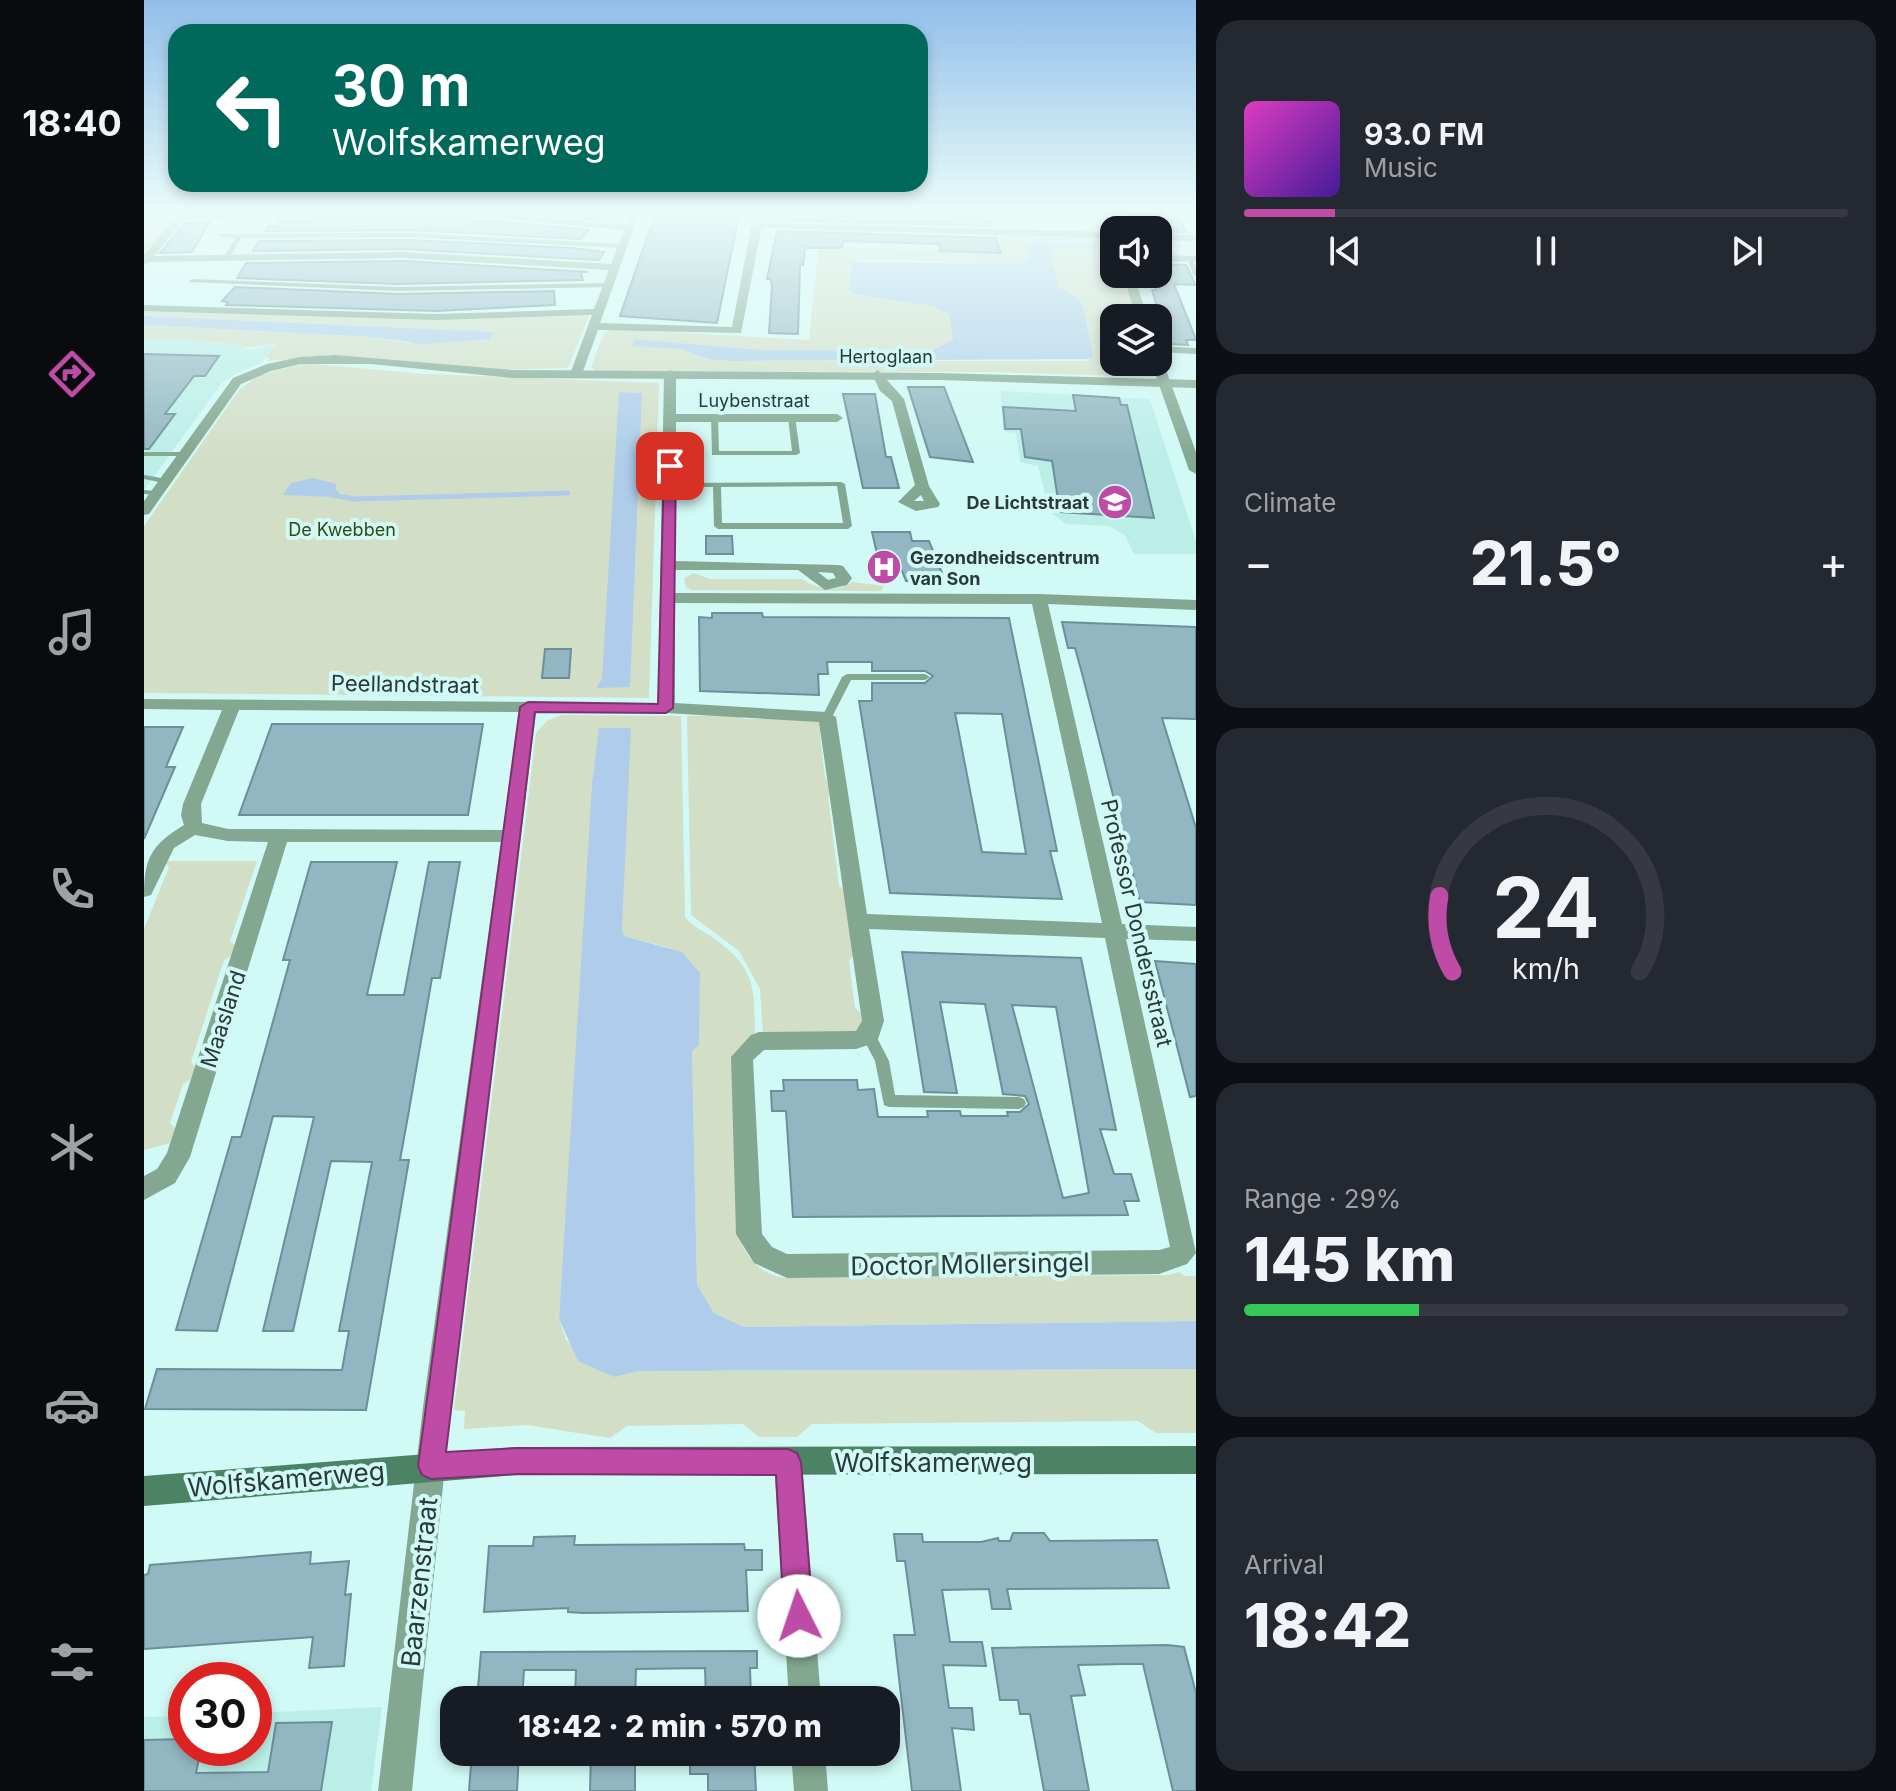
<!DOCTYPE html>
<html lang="en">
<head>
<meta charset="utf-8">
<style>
	body { margin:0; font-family:Inter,sans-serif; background:#242831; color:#f1f3f6; height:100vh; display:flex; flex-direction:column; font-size:30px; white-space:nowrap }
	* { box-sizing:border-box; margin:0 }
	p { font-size:26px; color:#9ea1a6 }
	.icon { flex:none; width:44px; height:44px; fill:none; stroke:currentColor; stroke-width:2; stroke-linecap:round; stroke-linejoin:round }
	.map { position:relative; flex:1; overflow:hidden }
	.drawer { display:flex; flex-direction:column; gap:20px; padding:20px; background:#0d0f14; width:700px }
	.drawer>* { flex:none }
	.hud { position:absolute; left:24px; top:24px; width:760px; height:168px; border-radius:24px; box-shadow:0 4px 12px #0003; background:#00695c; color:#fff; overflow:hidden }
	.tools { position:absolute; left:956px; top:216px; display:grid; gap:16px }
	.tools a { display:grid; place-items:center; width:72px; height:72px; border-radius:16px; background:#171b24; box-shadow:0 4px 12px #0003; font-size:40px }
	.speed { position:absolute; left:24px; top:1662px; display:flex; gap:16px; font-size:40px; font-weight:700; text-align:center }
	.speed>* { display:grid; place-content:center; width:104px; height:104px; border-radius:50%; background:#171b24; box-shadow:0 4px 12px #0003; line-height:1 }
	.speed .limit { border:12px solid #d22; background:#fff; color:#111 }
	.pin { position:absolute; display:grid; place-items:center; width:68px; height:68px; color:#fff; margin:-34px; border-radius:16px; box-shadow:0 4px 12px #0006 }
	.me { position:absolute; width:88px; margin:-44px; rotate:356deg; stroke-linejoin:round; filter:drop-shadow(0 0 6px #0008) }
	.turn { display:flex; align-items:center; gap:28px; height:168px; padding:0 32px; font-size:36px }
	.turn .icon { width:104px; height:104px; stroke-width:2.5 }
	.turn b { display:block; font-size:56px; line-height:68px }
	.big { font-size:60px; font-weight:800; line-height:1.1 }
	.drawer .card { flex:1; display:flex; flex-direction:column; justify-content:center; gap:12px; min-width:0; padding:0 28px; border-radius:24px; background:#242831 }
	.drawer .dial { align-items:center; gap:0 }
	.dial svg { height:208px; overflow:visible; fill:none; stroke:#363941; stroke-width:7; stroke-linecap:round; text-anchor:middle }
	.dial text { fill:#f1f3f6; stroke:none }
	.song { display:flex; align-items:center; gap:24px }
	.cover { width:96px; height:96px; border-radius:12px; background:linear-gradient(135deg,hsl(310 70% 55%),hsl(260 70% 35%)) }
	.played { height:8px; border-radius:4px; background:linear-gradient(90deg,#be4ca7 15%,#363941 15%) }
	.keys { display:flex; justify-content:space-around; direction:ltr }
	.heat { display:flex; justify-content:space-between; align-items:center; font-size:44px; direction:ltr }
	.charge { height:12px; border-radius:6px; background:linear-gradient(90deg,#34c759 29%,#363941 0) }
	.trip { position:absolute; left:296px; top:1686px; width:460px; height:80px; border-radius:24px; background:#171b24; box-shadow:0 4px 12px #0003; font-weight:800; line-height:80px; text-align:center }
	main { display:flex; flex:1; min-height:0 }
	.dock { display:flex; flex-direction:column; width:144px; justify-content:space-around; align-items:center; background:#090b0e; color:#9ea1a6 }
	.dock .icon { width:56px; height:56px }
	.dock .active { color:#be4ca7 }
	.dock b { font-size:36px; color:#f1f3f6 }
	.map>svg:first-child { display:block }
</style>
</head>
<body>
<main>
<nav class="dock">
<b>18:40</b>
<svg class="icon active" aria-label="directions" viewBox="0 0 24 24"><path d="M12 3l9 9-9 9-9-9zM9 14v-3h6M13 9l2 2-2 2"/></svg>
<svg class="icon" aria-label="music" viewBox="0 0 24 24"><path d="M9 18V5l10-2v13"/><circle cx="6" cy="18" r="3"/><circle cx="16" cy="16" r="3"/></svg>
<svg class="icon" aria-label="phone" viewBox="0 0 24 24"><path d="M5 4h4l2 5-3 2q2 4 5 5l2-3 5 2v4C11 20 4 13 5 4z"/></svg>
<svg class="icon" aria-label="climate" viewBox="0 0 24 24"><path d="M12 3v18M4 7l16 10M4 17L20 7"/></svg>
<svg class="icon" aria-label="car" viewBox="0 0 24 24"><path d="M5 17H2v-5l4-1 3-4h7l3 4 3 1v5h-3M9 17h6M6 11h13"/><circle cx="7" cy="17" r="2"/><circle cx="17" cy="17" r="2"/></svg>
<svg class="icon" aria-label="filters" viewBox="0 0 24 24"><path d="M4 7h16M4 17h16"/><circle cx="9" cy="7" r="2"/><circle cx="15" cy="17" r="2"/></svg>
</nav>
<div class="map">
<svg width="1052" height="1791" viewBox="0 0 1052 1791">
	<rect width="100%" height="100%" fill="#d1f9f5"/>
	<g fill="#bceee8">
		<polygon points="0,338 99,344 98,348 106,349 133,344 116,364 97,371 78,383 0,490"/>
		<polygon points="856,391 1006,399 1052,542 1052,554 990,554 981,535 965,526 922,524 906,512 894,466 876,462 872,433 861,432"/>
		<polygon points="238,1707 227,1791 0,1791 0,1717 42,1716 42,1748 110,1748 110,1713"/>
	</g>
	<g fill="#d3dec7" fill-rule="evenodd">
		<polygon points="2,210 37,210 0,256 0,212"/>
		<path d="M 845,234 L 963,239 L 970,274 L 978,274 L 992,318 L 970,318 L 970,362 L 1005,362 L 1009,377 L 848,372 L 452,371 L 447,367 L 460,333 L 471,329 L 665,340 L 675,246 L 847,252 ZM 906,241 L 954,242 L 955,247 L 919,248 L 906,253 L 914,287 L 939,306 L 949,355 L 943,361 L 584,361 L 565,359 L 536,349 L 488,345 L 490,339 L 618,350 L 788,351 L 809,339 L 805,314 L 787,306 L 710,294 L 706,290 L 706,264 L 716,259 L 873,264 L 886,258 L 883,245 Z"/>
		<polygon points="0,310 302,319 445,316 424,368 350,370 185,355 124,361 126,358 121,358 132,344 98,348 98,344 0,338 0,325 230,337 263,343 346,339 349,332 0,316"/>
		<polygon points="159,363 281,374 515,383 505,698 0,693 0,526 95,390 114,376"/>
		<path d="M 550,573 L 566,579 L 658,579 C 671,589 695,593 708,582 L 740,586 L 737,591 L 547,590 L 542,587 L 540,578 Z"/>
		<path d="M 418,715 L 537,716 L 541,917 C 549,927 561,932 571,939 C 613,970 610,988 611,1037 L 602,1042 L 596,1239 C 604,1261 618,1274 640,1278 L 1025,1275 L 1035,1272 L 1040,1276 L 1052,1276 L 1052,1321 L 600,1327 L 570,1313 L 553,1285 L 548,1050 L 555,1045 L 526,948 L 480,936 L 478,928 L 455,728 L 415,1319 L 422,1340 L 470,1377 L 495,1371 L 1052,1369 L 1052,1433 L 1012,1433 L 994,1421 L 668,1424 L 653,1437 L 615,1437 L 599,1424 L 483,1426 L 466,1438 L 383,1425 L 320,1429 L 321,1411 L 310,1410 L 392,733 L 403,721 Z"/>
		<polygon points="593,715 601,719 673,719 681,729 676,735 681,777 689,791 684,796 695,886 703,892 711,953 705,961 711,1008 720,1016 713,1032 619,1035 616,989 595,951 547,915 543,716"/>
		<polygon points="20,861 113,861 86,941 92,946 88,956 80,960 47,1062 52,1067 47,1079 39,1084 26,1123 34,1131 30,1142 0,1150 0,929 25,867"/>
	</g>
	<g fill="#afcdea">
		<polygon points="890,242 953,242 955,248 919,248 906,253 914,287 936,300 939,306 949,355 946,359 584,361 565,359 536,349 488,346 490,339 618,350 788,351 809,339 805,314 787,306 710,294 706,290 707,262 873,264 885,260 883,245"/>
		<polygon points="0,316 350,332 346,339 278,344 230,337 0,325"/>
		<polygon points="475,392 498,393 486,687 452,688 458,679"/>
		<polygon points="169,478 193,484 191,489 196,493 190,497 139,495 147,483"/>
		<polygon points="455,728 487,728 478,928 480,936 538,952 556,973 555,1045 548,1051 553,1285 570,1313 600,1327 1052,1321 1052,1369 495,1371 470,1377 434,1361 415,1319 448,785"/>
	</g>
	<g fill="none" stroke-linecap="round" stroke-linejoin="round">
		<polyline stroke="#afcdea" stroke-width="5" points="183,494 210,499 424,493"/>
	</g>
	<g fill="#93b7c2" stroke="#6c8f99" stroke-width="2" fill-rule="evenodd">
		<polygon points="255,210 264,210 267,213 445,230 437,239 267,230 121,231 124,226 133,226 133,220 247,216"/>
		<polygon points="331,210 391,210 457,215 453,220"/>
		<polygon points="596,210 573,323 476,316 512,211 573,218"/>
		<polygon points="636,210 843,210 848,226 634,220"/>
		<polygon points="982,210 1032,210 1042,232 990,230"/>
		<polygon points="66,222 48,252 16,253 41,223"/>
		<polygon points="633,231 852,238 857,253 796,251 795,244 700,241 697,248 661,248 659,265 656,265 654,334 625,333 628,286 627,279 623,279"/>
		<polygon points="267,240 429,248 460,252 455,260 259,249 109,251 115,241"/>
		<polygon points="259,261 444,272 437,272 439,280 254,284 93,278 102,263"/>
		<polygon points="1015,264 1042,265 1048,277 1051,285 1030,284 1051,337 1051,340 1042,340 1044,345 1024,344 1008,290 1012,290 1007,277 1019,278"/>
		<polygon points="91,287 254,294 410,291 411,305 292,311 82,305 84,302 78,301"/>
		<polygon points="0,354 75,356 61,376 50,376 21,414 31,414 5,449 0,449"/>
		<polygon points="764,387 800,387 829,462 786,457"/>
		<polygon points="699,394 731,394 742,457 747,457 755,488 719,488"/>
		<polygon points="929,395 975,398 977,405 983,405 1010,518 916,512 908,461 881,457 877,429 861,429 859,407 932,411"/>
		<polygon points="728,532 766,532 768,541 785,541 801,580 762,581 758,571 737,571"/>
		<polygon points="562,536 588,536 589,554 562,554"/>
		<path d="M 568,613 L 618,613 L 619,617 L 865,618 L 913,851 L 906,851 L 918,899 L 746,893 L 715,701 L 728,701 L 728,683 L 781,683 L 789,676 L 781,671 L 728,671 L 728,662 L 683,662 L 684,674 L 674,674 L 675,695 L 556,691 L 555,617 L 568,618 ZM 811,713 L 858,714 L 882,854 L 838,852 Z"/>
		<polygon points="918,622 1052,627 1052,719 1018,718 1052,828 1052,905 996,902 939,677 931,648 924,648"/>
		<polygon points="401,649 427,649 425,678 398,678"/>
		<polygon points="128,724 339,724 324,815 95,815"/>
		<polygon points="0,727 39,727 22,767 31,767 0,839"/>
		<polygon points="167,862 253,862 223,995 260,995 285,862 316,862 296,978 288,978 264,1116 256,1160 265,1160 222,1410 1,1409 13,1369 198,1370 205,1331 195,1331 228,1162 187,1161 149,1331 119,1331 170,1117 129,1116 73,1331 32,1330 88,1137 97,1137 146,960 139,960"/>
		<path d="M 758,952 L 937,958 L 972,1130 L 956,1129 L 970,1174 L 987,1174 L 995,1201 L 980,1201 L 984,1215 L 649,1217 L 642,1111 L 628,1111 L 627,1091 L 640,1091 L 639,1080 L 713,1080 L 714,1090 L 730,1089 L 734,1117 L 784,1117 L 783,1111 L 816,1111 L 817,1116 L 864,1116 L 863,1112 L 876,1112 L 885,1104 L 881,1096 L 859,1094 L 841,1004 L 796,1002 L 813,1093 L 780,1092 ZM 868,1005 L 912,1007 L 945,1193 L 919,1198 Z"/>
		<polygon points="1011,961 1052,964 1052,1096 1046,1097"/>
		<polygon points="869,1533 900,1533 906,1541 1013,1540 1025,1588 863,1589 867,1609 848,1609 845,1589 798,1590 806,1642 838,1642 842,1666 799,1665 805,1708 828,1708 830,1730 808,1728 817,1791 768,1791 750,1635 771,1635 761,1561 753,1561 750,1534 778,1534 779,1542 837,1542 854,1538 855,1541 866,1541"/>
		<polygon points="431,1536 430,1545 600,1544 601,1550 618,1550 618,1570 602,1570 604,1611 439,1613 424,1612 424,1608 340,1612 345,1546 389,1546 390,1537"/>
		<polygon points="167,1552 166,1564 205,1561 201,1595 207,1594 200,1666 165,1668 169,1637 0,1649 0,1575 4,1574 6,1565"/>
		<polygon points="1023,1645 1040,1647 1052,1693 1052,1791 1029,1791 999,1664 980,1664 934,1665 941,1695 927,1696 945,1791 900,1791 886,1714 876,1714 874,1700 856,1700 848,1648"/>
		<polygon points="613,1651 613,1668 606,1668 607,1700 562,1700 561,1668 492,1669 491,1700 431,1700 432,1670 380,1670 378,1700 333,1700 337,1652"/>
		<polygon points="188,1722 177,1791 0,1791 0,1740 42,1739 42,1748 57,1748 52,1773 124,1772 132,1723"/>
		<polygon points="328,1752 375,1752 373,1791 325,1791"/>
		<polygon points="447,1752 491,1752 491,1791 446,1791"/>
		<polygon points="546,1752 610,1752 612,1791 564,1791 564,1774 546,1774"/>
	</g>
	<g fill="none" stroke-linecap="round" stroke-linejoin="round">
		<g fill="#83a791" fill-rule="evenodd">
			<polygon points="471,210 492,210 494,211 491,213"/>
			<polygon points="267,233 478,244 481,246 478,248 267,237 97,238 86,257 83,259 80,257 91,238 74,236 77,234"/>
			<polygon points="1043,258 1048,259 1052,267 1052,276 1049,274"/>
			<polygon points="48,279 254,287 464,283 467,285 464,287 254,291 46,282 45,281"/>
			<polygon points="567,416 574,418 575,451 648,451 644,418 651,416 656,453 652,455 568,455"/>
			<polygon points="0,452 39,452 43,454 39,456 0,456"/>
			<polygon points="0,475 23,479 24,481 20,483 0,479"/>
			<path d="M 697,482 L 701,484 L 708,526 L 704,529 L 574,529 L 570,526 L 569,487 L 526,487 L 522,485 L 526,483 ZM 693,486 L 699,523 L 578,523 L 577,487 Z"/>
			<polygon points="0,490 12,491 16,493 12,495 0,494"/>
			<polygon points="703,674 781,674 786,677 781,680 707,680 687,719 679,719 678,717 698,677"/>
			<polygon points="725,1031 730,1032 745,1061 751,1095 875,1097 880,1099 882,1103 880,1107 875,1109 745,1107 740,1105 731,1061 718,1036 720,1032"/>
		</g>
		<g fill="#83a791" fill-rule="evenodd">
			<polygon points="38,210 47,210 45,214 252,210 247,213 40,220 10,256 259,252 467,264 480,230 267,210 300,210 482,225 488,210 496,210 456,323 588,327 607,228 618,223 966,232 958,210 967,210 975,230 970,230 970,238 622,228 617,230 597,333 454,330 438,374 432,378 426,374 448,315 292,320 0,311 0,305 292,314 450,309 465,270 259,258 5,262 0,265 0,255"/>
			<polygon points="1014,234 1052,235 1052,241 1014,240"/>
			<polygon points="1014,255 1052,256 1052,262 1014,261"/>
			<polygon points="979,274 989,274 1004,318 992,318"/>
			<polygon points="1014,346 1052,348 1052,354 1014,352"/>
			<polygon points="1014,359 1019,362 1052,452 1052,474 1045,470 1007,362 1014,362"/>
			<path d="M 526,370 L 532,374 L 532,414 L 693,414 L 699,418 L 693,422 L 532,422 L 531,561 L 694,565 L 699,566 L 708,578 L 703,585 L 681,590 L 654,570 L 531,570 L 531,593 L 895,594 L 1052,600 L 1052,610 L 904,604 L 978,924 L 1052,927 L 1052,941 L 982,939 L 1052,1253 L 1043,1264 L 1015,1274 L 643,1278 L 610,1263 L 592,1234 L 587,1057 L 607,1035 L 615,1032 L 712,1031 L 718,1021 L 675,722 L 522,713 L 392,712 L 307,1407 L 268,1791 L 234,1791 L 279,1407 L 357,842 L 143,842 L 46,1157 L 31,1183 L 0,1200 L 0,1176 L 13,1169 L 23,1153 L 124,842 L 84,841 L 51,835 L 30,848 L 7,895 L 0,897 C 0,858 7,845 40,825 L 37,815 L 39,804 L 78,710 L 0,709 L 0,699 L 514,703 L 520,374 ZM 674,572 L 689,573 L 692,578 L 684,580 ZM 531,603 L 888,604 L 958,923 L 723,914 L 692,717 L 683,712 L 531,703 ZM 95,710 L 375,712 L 359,830 L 84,829 L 58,823 L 57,804 ZM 725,929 L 961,938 L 1026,1247 L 1015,1250 L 643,1254 L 628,1247 L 618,1234 L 609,1060 L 620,1050 L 712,1049 L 733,1042 L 740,1021 Z"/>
			<path d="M 734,370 L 760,399 L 785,486 L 796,504 L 794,507 L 772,511 L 754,502 L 771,485 L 748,401 L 736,391 L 728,374 ZM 777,495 L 780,501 L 770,501 Z"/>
			<polygon points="644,1448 654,1452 658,1462 677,1700 645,1700 630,1462 634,1452"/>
			<polygon points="647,1752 681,1752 684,1791 650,1791"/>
		</g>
		<polygon fill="#83a791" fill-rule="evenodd" points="191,355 368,370 796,373 1052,380 1052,388 796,380 368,378 227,364 156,364 127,371 97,384 5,514 0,515 0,501 89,378 123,364 156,357"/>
		<polygon fill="#4c8364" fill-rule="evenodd" points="1052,1446 1052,1474 373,1475 0,1506 0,1476 373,1447"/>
	</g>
	<linearGradient id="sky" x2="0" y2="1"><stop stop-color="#91bee9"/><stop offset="0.46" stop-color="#eafcfa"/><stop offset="1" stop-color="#eafcfa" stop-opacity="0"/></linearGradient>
	<rect width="1052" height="460" fill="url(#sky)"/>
	<polygon fill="#be4ca7" stroke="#7c316d" stroke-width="2" points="526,462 532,466 529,708 522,713 391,712 302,1452 373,1448 644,1449 653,1453 657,1462 669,1616 665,1626 655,1630 645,1626 640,1616 632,1475 373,1474 287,1479 278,1475 274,1466 376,707 384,702 514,704 520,466"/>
	<defs>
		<g id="school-disc" transform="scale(1.8)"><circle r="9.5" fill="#be4ca7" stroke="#d1f9f5"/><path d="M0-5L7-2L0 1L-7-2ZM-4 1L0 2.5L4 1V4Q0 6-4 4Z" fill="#fff"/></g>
		<g id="hospital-disc" transform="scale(1.8)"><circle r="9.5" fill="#be4ca7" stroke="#d1f9f5"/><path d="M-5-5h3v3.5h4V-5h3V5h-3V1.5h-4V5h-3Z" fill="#fff"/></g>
	</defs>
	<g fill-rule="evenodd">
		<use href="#school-disc" x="971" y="502"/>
		<use href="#hospital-disc" x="740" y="567"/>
	</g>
	<g text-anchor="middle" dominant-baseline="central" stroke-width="8" stroke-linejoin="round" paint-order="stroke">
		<g font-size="18" fill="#2a3a38" stroke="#d1f9f5">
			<text x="742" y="356">Hertoglaan</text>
			<text x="610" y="400">Luybenstraat</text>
		</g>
		<g font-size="18" font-weight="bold" fill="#2a3a38" stroke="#d1f9f5" text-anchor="end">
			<text x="945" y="502">De Lichtstraat</text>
			<text x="766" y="557" text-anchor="start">Gezondheidscentrum<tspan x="766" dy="21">van Son</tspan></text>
		</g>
		<g font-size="18" fill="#334813" stroke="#d1f9f5">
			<text x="198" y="529">De Kwebben</text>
		</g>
		<g font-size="22" fill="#2a3a38" stroke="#d1f9f5">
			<text transform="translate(261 684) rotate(1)">Peellandstraat</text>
			<text transform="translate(993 923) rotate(77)">Professor Dondersstraat</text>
			<text transform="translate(79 1019) rotate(-72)">Maasland</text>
		</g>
		<g font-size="26" fill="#2a3a38" stroke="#d1f9f5">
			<text transform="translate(826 1264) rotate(-1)">Doctor Mollersingel</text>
			<text x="789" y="1462">Wolfskamerweg</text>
			<text transform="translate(142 1479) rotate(-5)">Wolfskamerweg</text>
			<text transform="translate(275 1582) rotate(-84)">Baarzenstraat</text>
		</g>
	</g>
</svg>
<div class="tools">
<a><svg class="icon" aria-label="sound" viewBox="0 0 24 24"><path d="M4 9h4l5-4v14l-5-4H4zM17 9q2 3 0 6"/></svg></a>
<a><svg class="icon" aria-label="layers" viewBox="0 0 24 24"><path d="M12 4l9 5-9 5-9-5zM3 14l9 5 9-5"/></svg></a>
</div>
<div class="speed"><div class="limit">30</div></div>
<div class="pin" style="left:526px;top:466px;background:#d93025"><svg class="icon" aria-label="arrive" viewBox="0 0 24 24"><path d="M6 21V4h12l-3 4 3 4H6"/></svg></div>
<svg class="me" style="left:655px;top:1616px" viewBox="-20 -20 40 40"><circle r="19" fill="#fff"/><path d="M0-13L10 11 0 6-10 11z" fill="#be4ca7"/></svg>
<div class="trip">18:42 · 2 min · 570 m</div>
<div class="hud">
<div class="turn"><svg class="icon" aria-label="left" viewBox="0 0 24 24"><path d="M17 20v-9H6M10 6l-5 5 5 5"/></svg><div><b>30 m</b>Wolfskamerweg</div></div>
</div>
</div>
<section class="drawer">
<div class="card">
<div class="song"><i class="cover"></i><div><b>93.0 FM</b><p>Music</p></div></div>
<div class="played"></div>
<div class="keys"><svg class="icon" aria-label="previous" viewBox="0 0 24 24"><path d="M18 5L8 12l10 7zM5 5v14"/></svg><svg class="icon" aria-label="pause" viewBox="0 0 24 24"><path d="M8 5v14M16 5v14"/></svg><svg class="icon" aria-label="next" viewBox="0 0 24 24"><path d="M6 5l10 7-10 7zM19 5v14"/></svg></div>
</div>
<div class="card"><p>Climate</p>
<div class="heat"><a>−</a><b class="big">21.5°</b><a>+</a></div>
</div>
<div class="card dial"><svg viewBox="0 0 100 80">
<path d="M14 69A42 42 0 1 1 86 69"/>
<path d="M14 69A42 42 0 0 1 9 40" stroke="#be4ca7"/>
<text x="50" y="56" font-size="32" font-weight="700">24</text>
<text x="50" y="72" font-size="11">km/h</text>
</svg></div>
<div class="card"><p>Range · 29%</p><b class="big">145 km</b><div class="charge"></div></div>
<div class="card"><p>Arrival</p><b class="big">18:42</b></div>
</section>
</main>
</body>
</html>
